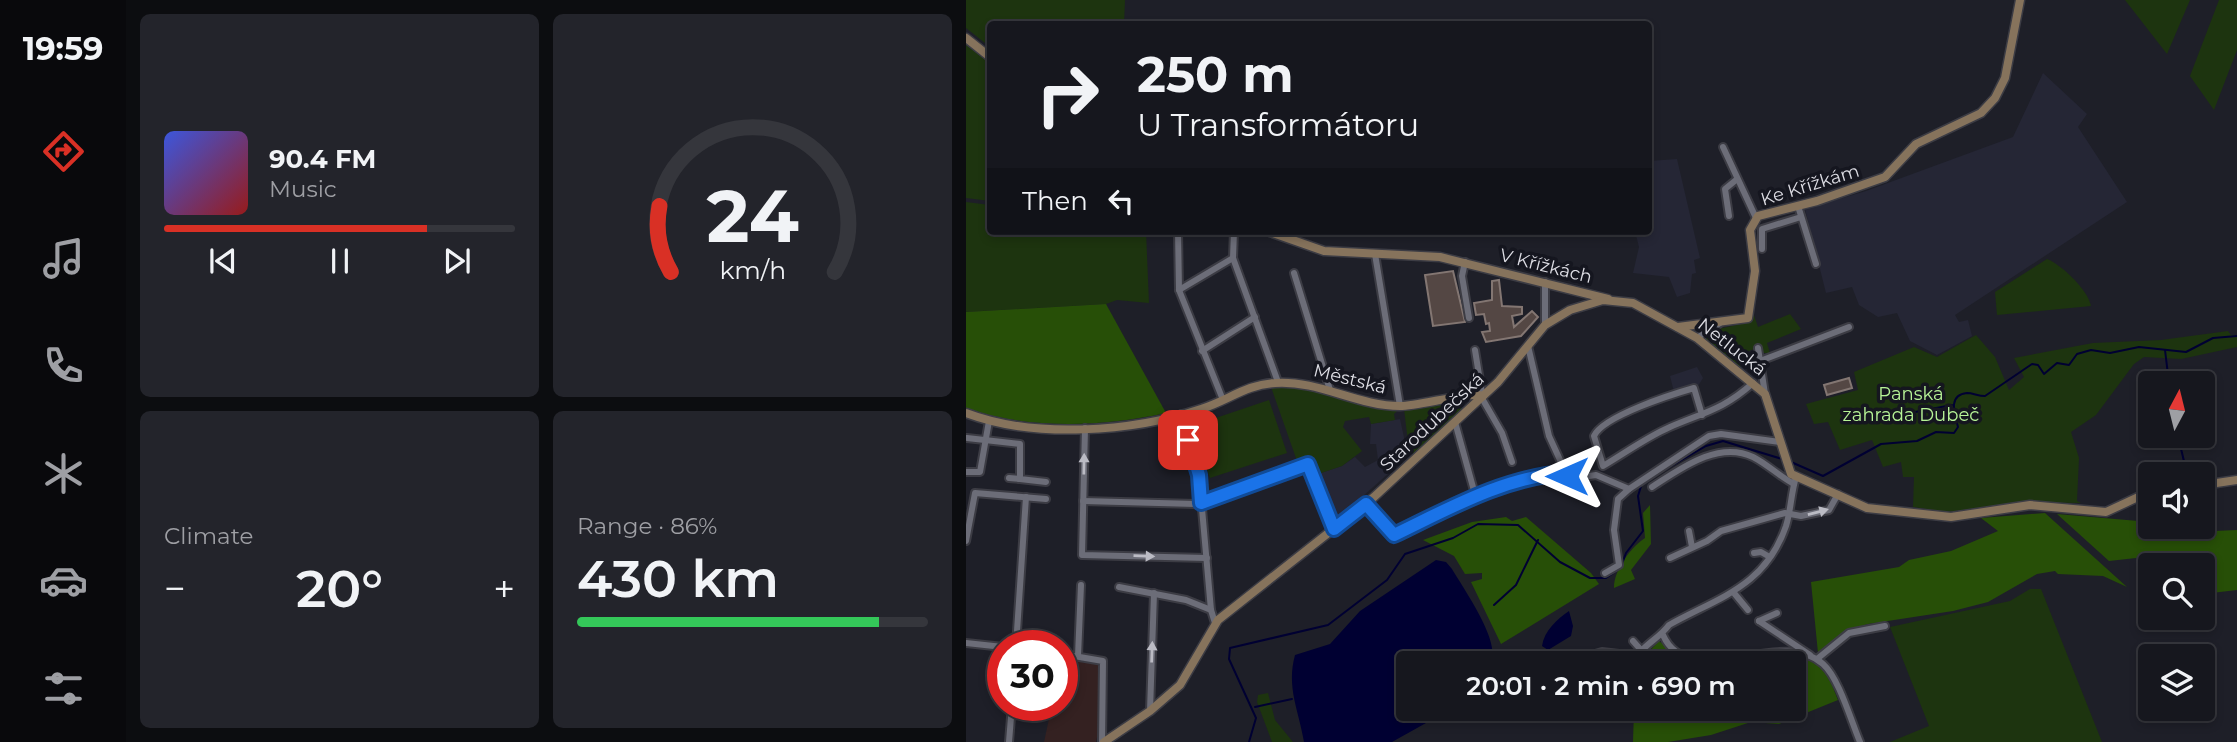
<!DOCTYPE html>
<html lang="en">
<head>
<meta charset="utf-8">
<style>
	body { margin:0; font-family:Montserrat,sans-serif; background:#23242b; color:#f1f3f6; height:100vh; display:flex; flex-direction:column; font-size:26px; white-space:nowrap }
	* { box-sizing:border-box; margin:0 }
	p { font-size:23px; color:#9e9fa4 }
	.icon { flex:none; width:38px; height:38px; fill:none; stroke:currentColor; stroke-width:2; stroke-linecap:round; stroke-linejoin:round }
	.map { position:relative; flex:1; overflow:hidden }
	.drawer { display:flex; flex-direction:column; gap:14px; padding:14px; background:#0c0d10; width:840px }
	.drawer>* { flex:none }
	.hud { position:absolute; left:21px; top:21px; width:665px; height:214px; border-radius:7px; box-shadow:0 4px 10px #0003,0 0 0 2px #35363c; background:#16171e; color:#f1f3f6; overflow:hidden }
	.needle { width:46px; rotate:7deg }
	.fabs { position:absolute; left:1172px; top:371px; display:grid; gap:14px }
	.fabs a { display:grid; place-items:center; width:77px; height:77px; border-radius:7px; background:#16171e; box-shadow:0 4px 10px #0003,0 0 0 2px #35363c; font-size:35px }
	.speed { position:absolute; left:21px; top:630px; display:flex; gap:14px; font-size:35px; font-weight:700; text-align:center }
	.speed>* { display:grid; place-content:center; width:91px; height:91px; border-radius:50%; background:#16171e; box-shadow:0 4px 10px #0003,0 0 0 2px #35363c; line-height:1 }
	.speed .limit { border:10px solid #d22; background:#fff; color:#111 }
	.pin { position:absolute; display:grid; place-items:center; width:60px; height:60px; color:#fff; margin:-30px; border-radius:14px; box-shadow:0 4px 10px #0006 }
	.me { position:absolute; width:77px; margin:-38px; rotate:270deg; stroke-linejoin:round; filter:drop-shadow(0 0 5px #0008) }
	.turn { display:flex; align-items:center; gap:24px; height:147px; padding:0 35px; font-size:32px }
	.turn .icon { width:91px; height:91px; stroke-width:2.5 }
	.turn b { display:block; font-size:49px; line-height:60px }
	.then { display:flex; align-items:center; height:66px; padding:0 35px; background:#0003; gap:14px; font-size:26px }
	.big { font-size:52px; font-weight:600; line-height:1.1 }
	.drawer .tile { flex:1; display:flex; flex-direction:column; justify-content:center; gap:10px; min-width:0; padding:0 24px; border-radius:10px; background:#23242b }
	.drawer .dial { align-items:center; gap:0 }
	.dial svg { height:182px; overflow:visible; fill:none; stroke:#35363c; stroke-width:7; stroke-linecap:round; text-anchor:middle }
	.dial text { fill:#f1f3f6; stroke:none }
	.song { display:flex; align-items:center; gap:21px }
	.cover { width:84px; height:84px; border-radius:10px; background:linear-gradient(135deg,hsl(230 70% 55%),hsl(0 70% 35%)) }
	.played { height:7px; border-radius:4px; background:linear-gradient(90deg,#d93025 75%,#35363c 75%) }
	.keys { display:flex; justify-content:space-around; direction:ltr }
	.heat { display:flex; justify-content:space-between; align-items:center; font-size:38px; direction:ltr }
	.charge { height:10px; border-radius:5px; background:linear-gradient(90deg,#34c759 86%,#35363c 0) }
	.drawer .tiles { flex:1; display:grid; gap:14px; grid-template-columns:repeat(2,1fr) }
	.trip { position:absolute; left:430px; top:651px; width:410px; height:70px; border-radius:7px; background:#16171e; box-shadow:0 4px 10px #0003,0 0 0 2px #35363c; font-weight:600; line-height:70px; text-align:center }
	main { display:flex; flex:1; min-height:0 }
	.menu { display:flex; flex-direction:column; width:126px; justify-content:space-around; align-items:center; background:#09090c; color:#9e9fa4 }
	.menu .icon { width:49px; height:49px }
	.menu .active { color:#d93025 }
	.menu b { font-size:32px; color:#f1f3f6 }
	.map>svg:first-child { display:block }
</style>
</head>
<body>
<main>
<nav class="menu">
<b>19:59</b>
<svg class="icon active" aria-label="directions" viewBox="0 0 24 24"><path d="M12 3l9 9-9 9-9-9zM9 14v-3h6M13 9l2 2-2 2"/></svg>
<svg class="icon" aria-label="music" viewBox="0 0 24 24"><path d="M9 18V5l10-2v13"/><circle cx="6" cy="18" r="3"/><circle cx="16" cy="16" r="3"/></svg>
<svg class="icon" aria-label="phone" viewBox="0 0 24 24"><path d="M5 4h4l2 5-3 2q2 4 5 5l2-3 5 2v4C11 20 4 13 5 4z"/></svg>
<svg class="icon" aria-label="climate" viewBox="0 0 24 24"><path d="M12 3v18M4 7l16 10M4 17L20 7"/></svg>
<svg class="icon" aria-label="car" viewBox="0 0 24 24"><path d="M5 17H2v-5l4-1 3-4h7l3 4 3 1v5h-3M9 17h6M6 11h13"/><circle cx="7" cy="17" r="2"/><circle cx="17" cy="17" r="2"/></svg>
<svg class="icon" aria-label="filters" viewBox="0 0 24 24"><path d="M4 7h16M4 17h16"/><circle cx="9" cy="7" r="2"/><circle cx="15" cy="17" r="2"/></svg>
</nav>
<section class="drawer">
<div class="tiles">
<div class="tile">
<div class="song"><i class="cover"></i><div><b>90.4 FM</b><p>Music</p></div></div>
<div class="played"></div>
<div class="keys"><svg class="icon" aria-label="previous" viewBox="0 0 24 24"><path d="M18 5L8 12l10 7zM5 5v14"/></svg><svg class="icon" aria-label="pause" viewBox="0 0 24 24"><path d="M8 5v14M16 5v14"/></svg><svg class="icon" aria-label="next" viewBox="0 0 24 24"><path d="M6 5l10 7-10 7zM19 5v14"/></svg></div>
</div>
<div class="tile dial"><svg viewBox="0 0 100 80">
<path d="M14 69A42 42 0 1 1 86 69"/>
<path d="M14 69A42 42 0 0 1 9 40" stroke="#d93025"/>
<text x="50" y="56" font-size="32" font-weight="700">24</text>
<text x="50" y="72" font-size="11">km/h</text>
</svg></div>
<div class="tile"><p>Climate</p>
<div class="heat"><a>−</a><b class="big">20°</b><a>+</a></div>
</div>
<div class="tile"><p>Range · 86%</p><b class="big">430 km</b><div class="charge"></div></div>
</div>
</section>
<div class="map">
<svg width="1271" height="742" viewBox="0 0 1271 742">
	<rect width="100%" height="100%" fill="#1e1f28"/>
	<g fill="#252635">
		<polygon points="1077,73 1121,114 1112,127 1161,202 989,315 993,322 1002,320 1006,336 971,355 944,341 931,313 912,317 893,305 886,287 860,293 839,209 900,191 1047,137"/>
		<polygon points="711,159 734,258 728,260 730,273 726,274 724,293 711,297 703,277 667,273 673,247 669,231 682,231 683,161"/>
		<polygon points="731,367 737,378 732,386 708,392 704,376"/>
		<polygon points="434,419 442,456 370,520 352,474 376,466 389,457 399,467 412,460 410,444 404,444 405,424"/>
	</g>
	<polygon fill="#342121" points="96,658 126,662 141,670 137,733 132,733 130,742 78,742 86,705 96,705"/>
	<g fill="#1d340f">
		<polygon points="0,0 159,0 158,24 24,24 24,47 0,28"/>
		<polygon points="1159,0 1224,0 1201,54"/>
		<polygon points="1253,0 1271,0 1271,50 1248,110 1224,76"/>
		<polygon points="0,45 24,63 24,201 0,198"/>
		<polygon points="0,202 24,205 24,231 180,231 183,303 151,300 140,304 0,312"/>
		<path d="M 1081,259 C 1096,265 1122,290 1125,306 L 1031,315 L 1029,292 Z"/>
		<polygon points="787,312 792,327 824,314 835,329 801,343 804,353 797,353 794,347 768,356 779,374 738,341 739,336 752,329 780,323"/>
		<polygon points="1262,331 1265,335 1271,335 1271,347 1215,359 1178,357 1168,364 1130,415 1105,432 1113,458 1111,501 1115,503 1059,502 981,512 947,507 948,477 937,477 935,462 917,467 906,440 874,450 862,422 848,424 840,404 892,390 888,372 948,347 971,357 1010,335 1029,357 1043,390 1058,377 1048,358 1127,343 1195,340"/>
		<polygon points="318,386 340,388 431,411 428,414 429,420 405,424 403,417 379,421 377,427 396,451 376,466 352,474 347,462 331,461 305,387"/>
		<polygon points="303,400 321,453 244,478 226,426"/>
		<polygon points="491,400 496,410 449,455 443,450 438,409"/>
		<polygon points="1064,589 1075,589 1136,742 924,742 963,726 924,627 1044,601"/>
		<polygon points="302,693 309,720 327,742 306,742 291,702 292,695"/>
	</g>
	<g fill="#274f07">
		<path d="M 140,304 L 200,413 C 136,427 62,430 0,408 L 0,312 Z"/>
		<path d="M 684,505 L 685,544 L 665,570 L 669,579 L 648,588 C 648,570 664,548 679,538 L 677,513 Z"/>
		<polygon points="1079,513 1161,587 1137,576 1092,574 1089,571 1071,574 1022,602 987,611 902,624 881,630 852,653 845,582 933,567 943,560 985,551 1032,531 1015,518"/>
		<polygon points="1091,514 1184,522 1185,527 1226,532 1271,530 1271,590 1237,594 1237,565 1199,565 1197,555 1143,561"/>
		<polygon points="540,517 546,521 560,517 625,573 633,584 535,644 505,582 516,579 516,573 499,574 488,556 457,540 506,522"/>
		<polygon points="693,641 714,658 736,663 672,663"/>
		<path d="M 804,656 C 846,656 858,661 872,700 L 813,724 L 785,722 L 745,735 L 702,742 L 667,742 L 668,709 L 828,709 L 828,663 L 744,663 Z"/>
	</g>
	<g fill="#000032">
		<path d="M 470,560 L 480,562 L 486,569 C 497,588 537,644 524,663 L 443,663 L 443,709 L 476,709 L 460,723 L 426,742 L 338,742 C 333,711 320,687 329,655 L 364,644 L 394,611 Z"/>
		<path d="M 603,611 L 607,626 L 605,636 L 582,650 L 576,646 C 578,631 591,619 603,611 Z"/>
	</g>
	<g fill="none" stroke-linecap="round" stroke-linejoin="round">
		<g stroke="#000032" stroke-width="2">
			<polyline points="1199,350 1203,383"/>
			<polyline points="935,420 944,413 986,405"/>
			<polyline points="1212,436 1221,474"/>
			<path d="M 825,462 L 857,476 L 915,444 L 951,441 L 970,432 L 988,433 L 992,427 C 989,415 981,395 1001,393 C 1007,393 1012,396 1019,396 L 1066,364 L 1072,365 L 1078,374 L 1091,363 L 1103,365 L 1111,354 L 1125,350 L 1144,353 L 1173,347 L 1220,352 L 1247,338 L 1271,336"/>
			<polyline points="693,473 740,446 757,441 816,459"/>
			<polyline points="656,564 660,553 677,531 672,496 676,483"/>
			<polyline points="528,605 550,585 572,540"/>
			<polyline points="289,707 326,699"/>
			<polyline points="283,742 290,718 263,659 264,648 362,625 421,580 439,554 487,538 512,524 552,525 594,562 624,578 640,578 653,569"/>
		</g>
	</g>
	<g fill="#544744" stroke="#837672" stroke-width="2">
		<polygon points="487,271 499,322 467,326 459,275"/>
		<polygon points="533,280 536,306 556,307 556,314 546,316 548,327 566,311 572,317 555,336 520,342 516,332 524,331 523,323 520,324 518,314 510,315 508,303 526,300 526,281"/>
		<polygon points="883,378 886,388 861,395 858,385"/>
	</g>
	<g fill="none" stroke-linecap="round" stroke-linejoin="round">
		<g stroke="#3c3c44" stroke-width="10">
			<g id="street">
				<polyline points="757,147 790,218"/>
				<polyline points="832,206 850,264"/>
				<polyline points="763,216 759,189 770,180"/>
				<polyline points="212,231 213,290 257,400"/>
				<polyline points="268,231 267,258 312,382"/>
				<polyline points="796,249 796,229 835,217"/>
				<polyline points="409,254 434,406"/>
				<polyline points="499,262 496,276 503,318"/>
				<polyline points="328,273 364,390"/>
				<polyline points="579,282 579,325"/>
				<polyline points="213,290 267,258"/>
				<polyline points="731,338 754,323"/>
				<polyline points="562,346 583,436 600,473"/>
				<polyline points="792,348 799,394"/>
				<polyline points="509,350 517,400 536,433 546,462"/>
				<polyline points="236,351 289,317"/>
				<polyline points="794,361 883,327"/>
				<polyline points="215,414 233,475 245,610 249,623"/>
				<path d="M 736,415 L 728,388 C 707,394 637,416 628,436 L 637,466 C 659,453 681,437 704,427 C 739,412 758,409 787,383"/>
				<polyline points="489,422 510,498"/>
				<polyline points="119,428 116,555 241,558"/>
				<polyline points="1,438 54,444 54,479 80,482"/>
				<polyline points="0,472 14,472 23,421"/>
				<polyline points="43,478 54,479"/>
				<path d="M 686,487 C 714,469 752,440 787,457 C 801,464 813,476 828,484"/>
				<polyline points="117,501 230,504 341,463 368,529"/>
				<path d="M 400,504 L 428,535 C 482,509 540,477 600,473 L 602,479 L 630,475 L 663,489 L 743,436 L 755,434 L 814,442"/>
				<polyline points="723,531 726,547"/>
				<polyline points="0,541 9,493 80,499"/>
				<polyline points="788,553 795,552 802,556"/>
				<polyline points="704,558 741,541 755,531 819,513 835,516 863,510 872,494"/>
				<polyline points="639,573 653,565 648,530 652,499 663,489"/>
				<polyline points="153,587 220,600 245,610"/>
				<polyline points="768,593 782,610"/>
				<polyline points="793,621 844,655"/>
				<polyline points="793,621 811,613"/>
				<path d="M 697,635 C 723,694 815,626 857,664 C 873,678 885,721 894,742"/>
				<polyline points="667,641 675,650"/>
				<polyline points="0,643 37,647"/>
				<polyline points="50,646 60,497"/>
				<polyline points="96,654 137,661 136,742"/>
				<polyline points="112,656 115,585"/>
				<polyline points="851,659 883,633 919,626"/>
				<polyline points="599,663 636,652 670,656"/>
				<path d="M 668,663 C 674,646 692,640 703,625 C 753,597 799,587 820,526 C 825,510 825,493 830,477"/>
				<polyline points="184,711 188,593"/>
				<polyline points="43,742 46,705"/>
			</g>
		</g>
		<g stroke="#3c3c44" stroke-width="11">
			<g id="secondary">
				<polyline points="0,38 24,57"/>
				<polyline points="301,231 358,251 474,257 642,299"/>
				<polyline points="712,327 782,318 789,271 784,230 792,216 851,201 919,177 950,144 1015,113 1029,98 1039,78 1054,0"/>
				<path d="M 0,413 C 68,439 166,432 235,409 C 261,401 281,384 309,383 C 353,380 391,406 434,406 C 454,406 504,391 517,396"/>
				<polyline points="1237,485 1271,480"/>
				<polyline points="138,742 184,711 214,685 252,620 408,497 532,382 579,325 604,310 637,300 667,303 731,338 799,394 825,474 901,508 985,517 1064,505 1140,512 1185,491"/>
			</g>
		</g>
		<use href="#street" stroke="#6c6d78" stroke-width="6"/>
		<use href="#secondary" stroke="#86735c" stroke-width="8"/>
	</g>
	<defs><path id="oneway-solid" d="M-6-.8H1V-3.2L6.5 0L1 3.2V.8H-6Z" transform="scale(1.75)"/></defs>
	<g fill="#bbbbc4">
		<use href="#oneway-solid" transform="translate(118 464) rotate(-89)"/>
		<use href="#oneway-solid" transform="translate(852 512) rotate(-15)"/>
		<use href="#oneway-solid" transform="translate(178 556) rotate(2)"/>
		<use href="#oneway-solid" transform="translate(186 652) rotate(-88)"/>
	</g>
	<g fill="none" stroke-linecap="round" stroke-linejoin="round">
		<g stroke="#114b97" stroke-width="18">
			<path id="route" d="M 222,440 L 233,475 L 235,503 L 342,464 L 368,529 L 400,504 L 428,535 C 482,509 540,476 600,473 L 601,476"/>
		</g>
		<use href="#route" stroke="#1a73e8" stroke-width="12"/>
	</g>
	<g text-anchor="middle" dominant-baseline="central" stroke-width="7" stroke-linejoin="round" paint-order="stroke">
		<g font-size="18" fill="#dddde4" stroke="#15161f">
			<text transform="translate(844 185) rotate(-17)">Ke Křížkám</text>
			<text transform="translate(580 266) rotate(14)">V Křížkách</text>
			<text transform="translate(766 347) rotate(38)">Netlucká</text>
			<text transform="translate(384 379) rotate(14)">Městská</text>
			<text transform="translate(466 422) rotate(-43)">Starodubečská</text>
		</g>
		<g font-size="18" fill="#b7f497" stroke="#15161f">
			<text x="945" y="394">Panská<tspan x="945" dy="21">zahrada Dubeč</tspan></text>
		</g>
	</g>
</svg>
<div class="fabs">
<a><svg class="needle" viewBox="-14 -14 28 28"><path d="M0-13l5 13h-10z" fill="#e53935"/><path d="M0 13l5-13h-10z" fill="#9e9fa4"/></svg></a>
<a><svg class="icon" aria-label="sound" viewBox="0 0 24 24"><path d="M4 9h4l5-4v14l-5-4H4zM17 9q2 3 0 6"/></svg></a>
<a><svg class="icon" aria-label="search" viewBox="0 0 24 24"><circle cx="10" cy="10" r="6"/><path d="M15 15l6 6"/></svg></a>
<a><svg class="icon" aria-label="layers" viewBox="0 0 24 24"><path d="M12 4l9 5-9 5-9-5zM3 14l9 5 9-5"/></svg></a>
</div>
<div class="speed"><div class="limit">30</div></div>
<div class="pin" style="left:222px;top:440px;background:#d93025"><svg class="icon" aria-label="arrive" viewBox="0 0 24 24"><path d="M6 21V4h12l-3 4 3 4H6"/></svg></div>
<svg class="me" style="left:601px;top:476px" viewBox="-20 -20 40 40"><path d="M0-17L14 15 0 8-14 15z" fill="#1a73e8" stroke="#fff" stroke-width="4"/></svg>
<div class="trip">20:01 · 2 min · 690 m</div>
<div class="hud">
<div class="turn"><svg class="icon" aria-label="right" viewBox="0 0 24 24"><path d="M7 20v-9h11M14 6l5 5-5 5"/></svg><div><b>250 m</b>U Transformátoru</div></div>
<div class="then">Then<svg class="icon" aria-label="left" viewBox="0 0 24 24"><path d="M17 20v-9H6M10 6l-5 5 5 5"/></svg></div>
</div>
</div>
</main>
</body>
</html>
